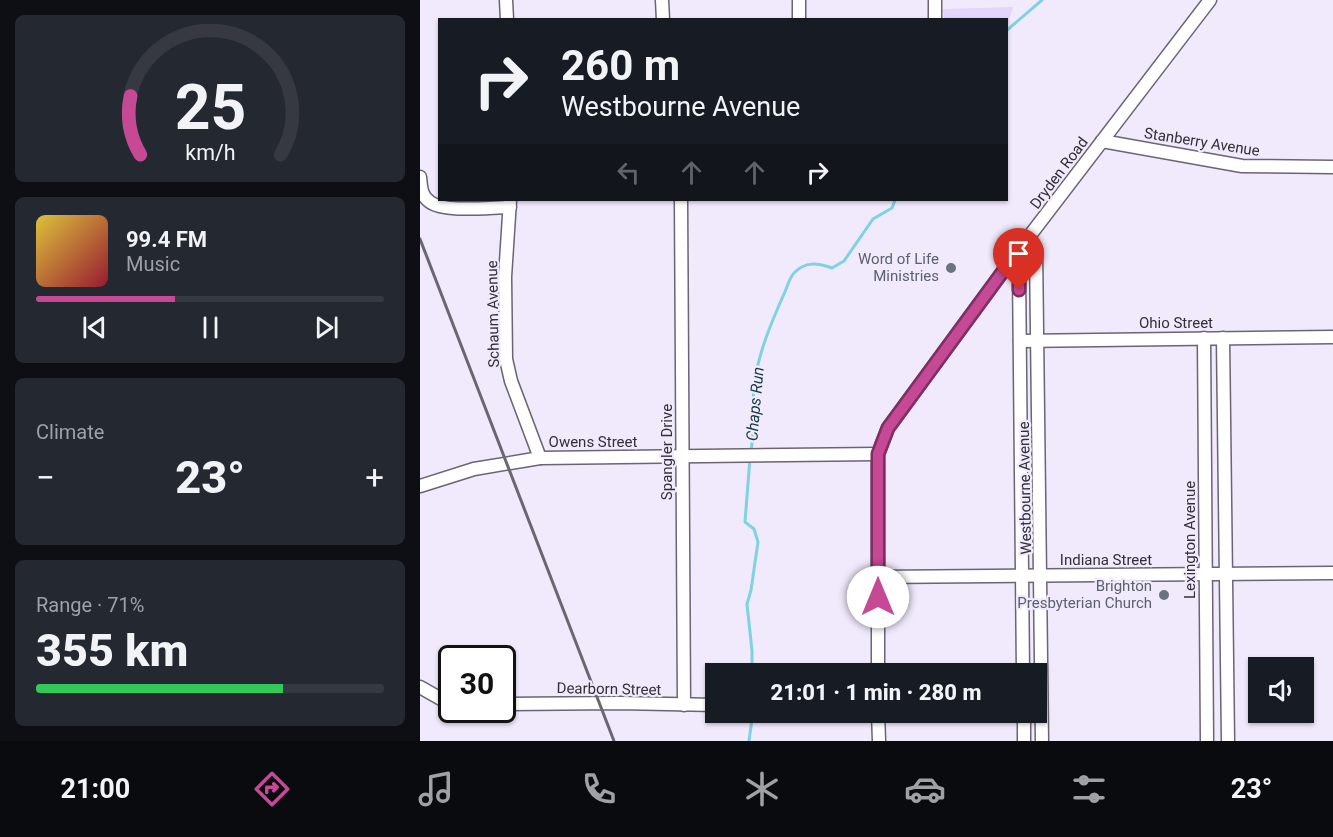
<!DOCTYPE html>
<html lang="en">
<head>
<meta charset="utf-8">
<style>
	body { margin:0; font-family:Roboto,sans-serif; background:#242831; color:#f1f3f6; height:100vh; display:flex; flex-direction:column; font-size:22px; white-space:nowrap }
	* { box-sizing:border-box; margin:0 }
	p { font-size:20px; color:#9ea1a6 }
	.icon { flex:none; width:33px; height:33px; fill:none; stroke:currentColor; stroke-width:2; stroke-linecap:round; stroke-linejoin:round }
	.map { position:relative; flex:1; overflow:hidden }
	.details { display:flex; flex-direction:column; gap:15px; padding:15px; background:#0d0f14; width:420px }
	.details>* { flex:none }
	.guide { position:absolute; left:18px; top:18px; width:570px; height:183px; border-radius:0px; box-shadow:0 2px 4px #0004; background:#171b24; color:#f1f3f6; overflow:hidden }
	.buttons { position:absolute; left:828px; top:657px; display:grid; gap:12px }
	.buttons a { display:grid; place-items:center; width:66px; height:66px; border-radius:0px; background:#171b24; box-shadow:0 2px 4px #0004; font-size:30px }
	.speed { position:absolute; left:18px; top:645px; display:flex; gap:12px; font-size:30px; font-weight:700; text-align:center }
	.speed>* { display:grid; place-content:center; width:78px; height:78px; border-radius:50%; background:#171b24; box-shadow:0 2px 4px #0004; line-height:1 }
	.speed .limit { border:3px solid #111; border-radius:9px; background:#fff; color:#111 }
	.pin { position:absolute; display:grid; place-items:center; width:51px; height:51px; color:#fff; margin:-62px -26px; border-radius:50% 50% 50% 0; rotate:-45deg; box-shadow:0 0 6px #0007 }
	.pin .icon { rotate:45deg }
	.me { position:absolute; width:66px; margin:-33px; rotate:0deg; stroke-linejoin:round; filter:drop-shadow(0 0 4px #0008) }
	.turn { display:flex; align-items:center; gap:21px; height:126px; padding:0 24px; font-size:27px }
	.turn .icon { width:78px; height:78px; stroke-width:2.5 }
	.turn b { display:block; font-size:42px; line-height:51px }
	.lanes { display:flex; align-items:center; height:57px; padding:0 24px; background:#0003; justify-content:center; gap:30px; direction:ltr }
	.lanes .off { opacity:.35 }
	.big { font-size:45px; font-weight:800; line-height:1.1 }
	.details .card { flex:1; display:flex; flex-direction:column; justify-content:center; gap:9px; min-width:0; padding:0 21px; border-radius:9px; background:#242831 }
	.details .dial { align-items:center; gap:0 }
	.dial svg { height:156px; overflow:visible; fill:none; stroke:#363941; stroke-width:7; stroke-linecap:round; text-anchor:middle }
	.dial text { fill:#f1f3f6; stroke:none }
	.song { display:flex; align-items:center; gap:18px }
	.cover { width:72px; height:72px; border-radius:9px; background:linear-gradient(135deg,hsl(50 70% 55%),hsl(350 70% 35%)) }
	.played { height:6px; border-radius:3px; background:linear-gradient(90deg,#c64996 40%,#363941 40%) }
	.keys { display:flex; justify-content:space-around; direction:ltr }
	.heat { display:flex; justify-content:space-between; align-items:center; font-size:33px; direction:ltr }
	.charge { height:9px; border-radius:4px; background:linear-gradient(90deg,#34c759 71%,#363941 0) }
	.trip { position:absolute; left:285px; top:663px; width:342px; height:60px; border-radius:0px; background:#171b24; box-shadow:0 2px 4px #0004; font-weight:800; line-height:60px; text-align:center }
	.tabs { display:flex; height:96px; justify-content:space-around; align-items:center; background:#090b0e; color:#9ea1a6 }
	.tabs .icon { width:42px; height:42px }
	.tabs .active { color:#c64996 }
	.tabs b { font-size:27px; color:#f1f3f6 }
	main { display:flex; flex:1; min-height:0 }
	.map>svg:first-child { display:block }
</style>
</head>
<body>
<main>
<section class="details">
<div class="card dial"><svg viewBox="0 0 100 80">
<path d="M14 69A42 42 0 1 1 86 69"/>
<path d="M14 69A42 42 0 0 1 9 39" stroke="#c64996"/>
<text x="50" y="56" font-size="32" font-weight="700">25</text>
<text x="50" y="72" font-size="11">km/h</text>
</svg></div>
<div class="card">
<div class="song"><i class="cover"></i><div><b>99.4 FM</b><p>Music</p></div></div>
<div class="played"></div>
<div class="keys"><svg class="icon" aria-label="previous" viewBox="0 0 24 24"><path d="M18 5L8 12l10 7zM5 5v14"/></svg><svg class="icon" aria-label="pause" viewBox="0 0 24 24"><path d="M8 5v14M16 5v14"/></svg><svg class="icon" aria-label="next" viewBox="0 0 24 24"><path d="M6 5l10 7-10 7zM19 5v14"/></svg></div>
</div>
<div class="card"><p>Climate</p>
<div class="heat"><a>−</a><b class="big">23°</b><a>+</a></div>
</div>
<div class="card"><p>Range · 71%</p><b class="big">355 km</b><div class="charge"></div></div>
</section>
<div class="map">
<svg width="913" height="741" viewBox="0 0 913 741">
	<rect width="100%" height="100%" fill="#f1eafc"/>
	<polygon fill="#e4d5fa" points="593,7 587,27 586,20 524,19 523,9"/>
	<g fill="none" stroke-linecap="round" stroke-linejoin="round">
		<g stroke="#7ed2e1" stroke-width="3">
			<polyline points="586,31 622,0"/>
			<path d="M 331,451 C 335,429 332,409 334,386 C 338,354 351,323 364,294 C 367,288 369,278 374,273 C 385,261 398,263 412,268 L 424,261 L 453,219 L 472,208 L 475,200"/>
			<polyline points="330,458 325,522 334,529 338,542 331,590 327,604 332,651 332,674"/>
			<polyline points="329,741 333,712"/>
		</g>
		<g stroke="#6a6473" stroke-width="15">
			<g id="street">
				<polyline points="86,0 87,20"/>
				<polyline points="242,0 243,20"/>
				<polyline points="379,0 379,20"/>
				<polyline points="515,0 515,20"/>
				<polyline points="682,141 822,166 913,167"/>
				<path d="M 0,177 C 1,187 1,196 10,202 C 25,213 71,207 90,207"/>
				<polyline points="90,200 85,277 86,359 91,381 120,458"/>
				<polyline points="261,200 264,705"/>
				<polyline points="607,239 616,249 622,741"/>
				<polyline points="595,255 599,270 603,674"/>
				<polyline points="784,338 787,741"/>
				<polyline points="803,338 808,741"/>
				<polyline points="600,341 913,337"/>
				<polyline points="0,486 54,469 120,458 458,454"/>
				<polyline points="458,577 913,573"/>
				<polyline points="458,674 458,454 468,428 595,255 790,0"/>
				<polyline points="0,687 21,699 32,702"/>
				<polyline points="82,704 199,703 296,705"/>
				<polyline points="458,712 459,741"/>
				<polyline points="604,712 604,741"/>
			</g>
		</g>
		<use href="#street" stroke="#fff" stroke-width="12"/>
		<polyline stroke="#6b6771" stroke-width="3" points="0,239 194,741"/>
	</g>
	<g fill="none" stroke-linecap="round" stroke-linejoin="round">
		<g stroke="#812f62" stroke-width="15">
			<polyline id="route" points="458,597 458,454 468,428 595,255 599,270 599,290"/>
		</g>
		<use href="#route" stroke="#c64996" stroke-width="10"/>
	</g>
	<g fill="#6b7280" stroke="#f1eafc" stroke-width="2">
		<circle cx="531" cy="268" r="6"/>
		<circle cx="744" cy="595" r="6"/>
	</g>
	<g text-anchor="middle" dominant-baseline="central" stroke-width="4.5" stroke-linejoin="round" paint-order="stroke">
		<g font-size="15" fill="#322f36" stroke="#f1eafc">
			<text transform="translate(782 142) rotate(9)">Stanberry Avenue</text>
			<text transform="translate(639 173) rotate(-53)">Dryden Road</text>
			<text transform="translate(73 314) rotate(-91)">Schaum Avenue</text>
			<text x="756" y="323">Ohio Street</text>
			<text x="173" y="442">Owens Street</text>
			<text transform="translate(247 452) rotate(-90)">Spangler Drive</text>
			<text transform="translate(605 488) rotate(-91)">Westbourne Avenue</text>
			<text transform="translate(770 540) rotate(-90)">Lexington Avenue</text>
			<text x="686" y="560">Indiana Street</text>
			<text transform="translate(189 689) rotate(1)">Dearborn Street</text>
		</g>
		<g font-size="15" fill="#5b616d" stroke="#f1eafc" text-anchor="end">
			<text x="519" y="259">Word of Life<tspan x="519" dy="17">Ministries</tspan></text>
			<text x="732" y="586">Brighton<tspan x="732" dy="17">Presbyterian Church</tspan></text>
		</g>
		<g font-size="16" font-style="italic" fill="#143d43" stroke="#f1eafc">
			<text transform="translate(335 404) rotate(-85)">Chaps Run</text>
		</g>
	</g>
</svg>
<div class="buttons">
<a><svg class="icon" aria-label="sound" viewBox="0 0 24 24"><path d="M4 9h4l5-4v14l-5-4H4zM17 9q2 3 0 6"/></svg></a>
</div>
<div class="speed"><div class="limit">30</div></div>
<div class="pin" style="left:599px;top:290px;background:#d93025"><svg class="icon" aria-label="arrive" viewBox="0 0 24 24"><path d="M6 21V4h12l-3 4 3 4H6"/></svg></div>
<svg class="me" style="left:458px;top:597px" viewBox="-20 -20 40 40"><circle r="19" fill="#fff"/><path d="M0-13L10 11 0 6-10 11z" fill="#c64996"/></svg>
<div class="trip">21:01 · 1 min · 280 m</div>
<div class="guide">
<div class="turn"><svg class="icon" aria-label="right" viewBox="0 0 24 24"><path d="M7 20v-9h11M14 6l5 5-5 5"/></svg><div><b>260 m</b>Westbourne Avenue</div></div>
<div class="lanes"><svg class="icon off" aria-label="left" viewBox="0 0 24 24"><path d="M17 20v-9H6M10 6l-5 5 5 5"/></svg><svg class="icon off" aria-label="ahead" viewBox="0 0 24 24"><path d="M12 20V5M6 11l6-6 6 6"/></svg><svg class="icon off" aria-label="ahead" viewBox="0 0 24 24"><path d="M12 20V5M6 11l6-6 6 6"/></svg><svg class="icon" aria-label="right" viewBox="0 0 24 24"><path d="M7 20v-9h11M14 6l5 5-5 5"/></svg></div>
</div>
</div>
</main>
<nav class="tabs">
<b>21:00</b>
<svg class="icon active" aria-label="directions" viewBox="0 0 24 24"><path d="M12 3l9 9-9 9-9-9zM9 14v-3h6M13 9l2 2-2 2"/></svg>
<svg class="icon" aria-label="music" viewBox="0 0 24 24"><path d="M9 18V5l10-2v13"/><circle cx="6" cy="18" r="3"/><circle cx="16" cy="16" r="3"/></svg>
<svg class="icon" aria-label="phone" viewBox="0 0 24 24"><path d="M5 4h4l2 5-3 2q2 4 5 5l2-3 5 2v4C11 20 4 13 5 4z"/></svg>
<svg class="icon" aria-label="climate" viewBox="0 0 24 24"><path d="M12 3v18M4 7l16 10M4 17L20 7"/></svg>
<svg class="icon" aria-label="car" viewBox="0 0 24 24"><path d="M5 17H2v-5l4-1 3-4h7l3 4 3 1v5h-3M9 17h6M6 11h13"/><circle cx="7" cy="17" r="2"/><circle cx="17" cy="17" r="2"/></svg>
<svg class="icon" aria-label="filters" viewBox="0 0 24 24"><path d="M4 7h16M4 17h16"/><circle cx="9" cy="7" r="2"/><circle cx="15" cy="17" r="2"/></svg>
<b>23°</b>
</nav>
</body>
</html>
